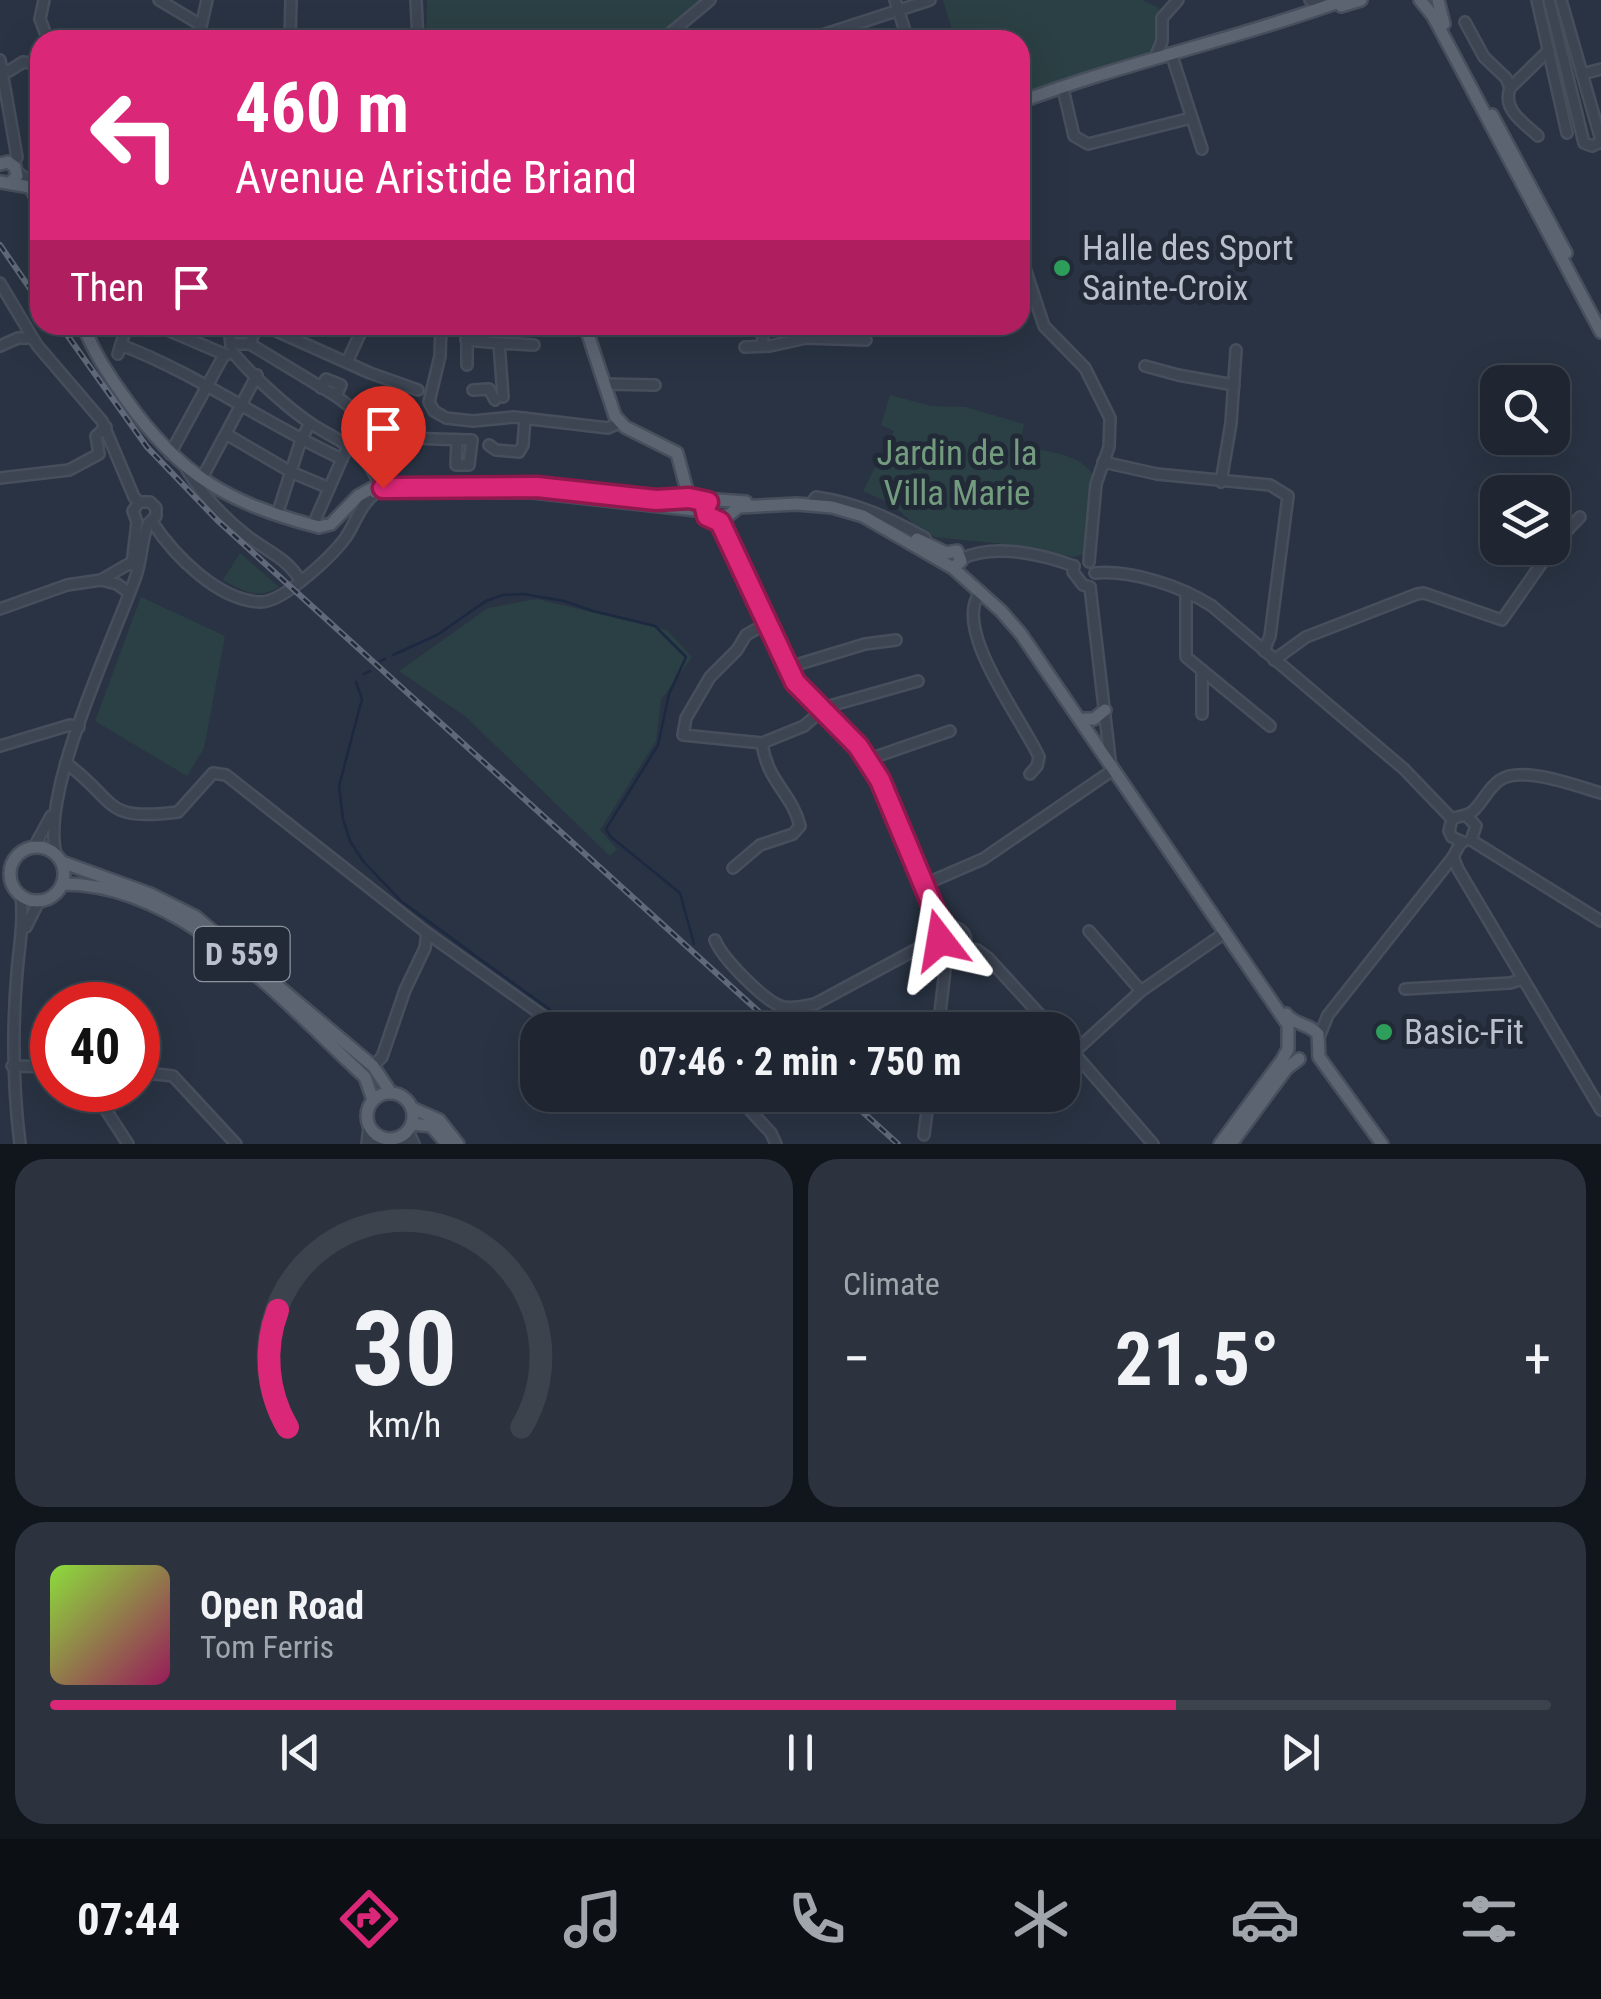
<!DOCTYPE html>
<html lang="en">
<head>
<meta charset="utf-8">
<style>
	body { margin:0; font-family:"Roboto Condensed",sans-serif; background:#2c323e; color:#f1f3f6; height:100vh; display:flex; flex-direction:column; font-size:38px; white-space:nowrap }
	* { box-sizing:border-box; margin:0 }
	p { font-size:32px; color:#a1a5ac }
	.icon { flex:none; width:55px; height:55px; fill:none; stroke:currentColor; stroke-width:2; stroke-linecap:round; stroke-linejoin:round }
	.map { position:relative; height:1144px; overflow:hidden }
	.panel { display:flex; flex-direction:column; gap:15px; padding:15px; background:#11151c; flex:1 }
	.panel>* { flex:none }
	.hud { position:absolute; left:30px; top:30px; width:1000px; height:305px; border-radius:30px; box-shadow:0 10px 40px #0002,0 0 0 2px #3c434d; background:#db2777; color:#fff; overflow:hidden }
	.controls { position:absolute; left:1480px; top:365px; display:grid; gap:20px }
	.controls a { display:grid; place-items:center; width:90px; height:90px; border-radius:20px; background:#1f2632; box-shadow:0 10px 40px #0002,0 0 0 2px #3c434d; font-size:50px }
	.speed { position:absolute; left:30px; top:982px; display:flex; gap:20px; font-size:50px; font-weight:700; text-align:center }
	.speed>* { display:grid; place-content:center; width:130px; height:130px; border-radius:50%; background:#1f2632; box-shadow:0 10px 40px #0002,0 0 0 2px #3c434d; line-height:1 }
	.speed .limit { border:15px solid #d22; background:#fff; color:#111 }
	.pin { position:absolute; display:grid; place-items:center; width:85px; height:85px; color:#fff; margin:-102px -42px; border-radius:50% 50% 50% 0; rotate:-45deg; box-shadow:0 0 10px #0007 }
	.pin .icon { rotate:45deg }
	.me { position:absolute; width:110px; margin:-55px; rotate:346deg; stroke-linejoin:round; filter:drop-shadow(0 0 8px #0008) }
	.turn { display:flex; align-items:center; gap:35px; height:210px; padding:0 40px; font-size:45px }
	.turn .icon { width:130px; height:130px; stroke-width:2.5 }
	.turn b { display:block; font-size:70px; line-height:85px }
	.then { display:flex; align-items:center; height:95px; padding:0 40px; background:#0003; gap:20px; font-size:38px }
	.big { font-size:75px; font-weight:700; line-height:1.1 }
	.panel .tile { flex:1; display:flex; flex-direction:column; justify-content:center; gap:15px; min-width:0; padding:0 35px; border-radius:30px; background:#2c323e }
	.panel .dial { align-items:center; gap:0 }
	.dial svg { height:260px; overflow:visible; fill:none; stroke:#3c434d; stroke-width:7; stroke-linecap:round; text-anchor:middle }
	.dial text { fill:#f1f3f6; stroke:none }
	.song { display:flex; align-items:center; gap:30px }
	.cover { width:120px; height:120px; border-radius:15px; background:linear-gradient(135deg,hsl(90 70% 55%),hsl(330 70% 35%)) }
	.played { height:10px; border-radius:5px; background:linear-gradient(90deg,#db2777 75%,#3c434d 75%) }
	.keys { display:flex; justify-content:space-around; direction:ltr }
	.heat { display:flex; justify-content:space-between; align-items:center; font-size:55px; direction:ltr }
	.panel .tiles { flex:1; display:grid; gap:15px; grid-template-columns:1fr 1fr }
	.tile:last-child { grid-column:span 2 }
	.trip { position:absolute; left:520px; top:1012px; width:560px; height:100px; border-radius:30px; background:#1f2632; box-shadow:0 10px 40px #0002,0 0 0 2px #3c434d; font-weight:700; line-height:100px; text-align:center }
	.menu { display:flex; height:160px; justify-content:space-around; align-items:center; background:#0c0f14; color:#a1a5ac }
	.menu .icon { width:70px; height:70px }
	.menu .selected { color:#db2777 }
	.menu b { font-size:45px; color:#f1f3f6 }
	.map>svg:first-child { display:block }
</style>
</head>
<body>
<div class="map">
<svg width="1601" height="1144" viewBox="0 0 1601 1144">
	<rect width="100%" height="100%" fill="#293343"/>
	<g fill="#2b4044">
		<polygon points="427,0 702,0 654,40 426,40"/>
		<polygon points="943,0 1142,0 1159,8 1156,51 1097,74 1020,96 1020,40 955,40"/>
		<path d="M 890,395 L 931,406 L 965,407 L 1024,424 L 1020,446 C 1042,451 1080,453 1092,474 L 1084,554 L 1073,557 L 1022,546 L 935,537 L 920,530 L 892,504 L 863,491 L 894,431 L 881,425 Z"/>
		<path d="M 240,553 L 279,587 C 258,600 242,591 223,580 Z"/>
		<polygon points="141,597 225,636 204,748 187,776 95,721"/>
		<polygon points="537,599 667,630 692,657 661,700 656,741 600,830 617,849 610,856 466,717 399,671 488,608"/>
	</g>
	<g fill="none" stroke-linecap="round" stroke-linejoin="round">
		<g stroke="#1c2941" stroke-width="2.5">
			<polyline points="393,655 437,635 486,601 503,595 524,594 564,601 593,611 655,626 686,657 669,694 658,745 606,829 611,837 680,893 694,944"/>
			<polyline points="380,661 385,659"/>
			<polyline points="364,674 370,671"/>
			<polyline points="356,682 362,699 339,786 343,819 350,841 363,861 401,901 484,962 563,1019 593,1030"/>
			<polyline points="684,1030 716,1026 724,1030"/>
		</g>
		<g stroke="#474e5c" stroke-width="14">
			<g id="minor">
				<polyline points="44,0 40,19 48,40"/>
				<polyline points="159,0 201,25"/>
				<polyline points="416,0 418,40"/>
				<polyline points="895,0 908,40"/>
				<polyline points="1310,0 1325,6"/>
				<polyline points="1537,0 1567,133"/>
				<polyline points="1549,0 1584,143 1592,146 1601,142"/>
				<polyline points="1561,0 1601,140"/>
				<polyline points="1465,22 1484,57 1506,78 1510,88"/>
				<polyline points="198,40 207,0"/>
				<polyline points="290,40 291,0"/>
				<polyline points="662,40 710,0"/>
				<polyline points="807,40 930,0"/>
				<polyline points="1171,53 1202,149"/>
				<polyline points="1155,58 1162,41 1162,18 1178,0"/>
				<polyline points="0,60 17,157 13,165"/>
				<polyline points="4,70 9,71 23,62 40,64"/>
				<polyline points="1582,74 1601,69"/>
				<polyline points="1064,93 1074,136 1088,144 1191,118"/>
				<path d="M 1538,136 C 1523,122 1502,110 1510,88 L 1549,50"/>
				<polyline points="17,172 40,189"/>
				<polyline points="1020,253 1044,326 1085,368 1110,418 1109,447 1096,484 1089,562"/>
				<polyline points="0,283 37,345 102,421 134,497 139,502"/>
				<polyline points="156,325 226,355"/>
				<polyline points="229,325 231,346"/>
				<polyline points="263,325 370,373 418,390"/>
				<polyline points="441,325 440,356 429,402 434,411 446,418 473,421 514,417 608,428 617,424"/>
				<polyline points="467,325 467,365"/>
				<polyline points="762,325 763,344"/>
				<polyline points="466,340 499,343 503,397"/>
				<polyline points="499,343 534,345"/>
				<polyline points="231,344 250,344 257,325"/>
				<polyline points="250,344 336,396 349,406 355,415"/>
				<path d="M 121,345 C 198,374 267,425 342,459"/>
				<polyline points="0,346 18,338 32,338"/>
				<polyline points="745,347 770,346 806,338 866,340"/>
				<path d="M 233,353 C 254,377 284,405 310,423 C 339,442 367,449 379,485"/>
				<polyline points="118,354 127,325"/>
				<polyline points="347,362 364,325"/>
				<polyline points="1145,366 1178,375 1234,385"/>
				<polyline points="604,384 655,385"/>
				<polyline points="321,388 326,379 341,385 336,396"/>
				<polyline points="473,390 489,389 495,400"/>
				<path d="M 390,433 C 410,440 449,439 472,440 L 469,465 L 456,465 L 457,440"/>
				<polyline points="226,434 291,472 329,488"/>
				<polyline points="489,445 496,450 519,452 523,445 525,418"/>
				<polyline points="170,454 224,355"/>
				<polyline points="1103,462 1157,474 1270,485 1288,496 1270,636 1264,651"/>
				<path d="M 187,470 C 202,494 223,517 246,535 C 266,551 286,557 300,580"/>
				<polyline points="0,478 69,470 99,454 96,436 106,427"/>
				<polyline points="202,478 257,375"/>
				<polyline points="1221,482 1231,423 1236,350"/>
				<path d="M 813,501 L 816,497 C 857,503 890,518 925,538"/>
				<polyline points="139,502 150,502 156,508 156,516 149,523"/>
				<polyline points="277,515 301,440 310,423"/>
				<path d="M 152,522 C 174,555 218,601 261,602 C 284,602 333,555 346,537 C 356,522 361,503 376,493"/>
				<polyline points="720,522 795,682 869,759 935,913 946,929"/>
				<polyline points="313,525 349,443"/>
				<path d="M 961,559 C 994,543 1040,554 1074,566"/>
				<polyline points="132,565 137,522 133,511 139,502"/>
				<polyline points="1074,566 1073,572 1083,585 1090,587"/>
				<path d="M 1095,573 C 1132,570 1181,586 1212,606 L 1404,769 L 1452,819"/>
				<polyline points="101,580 117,584 128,592"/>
				<polyline points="1090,587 1110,759"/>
				<polyline points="1186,592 1186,657 1270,726"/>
				<path d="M 980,593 C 951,629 1024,722 1039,757 L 1037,766 L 1030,774"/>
				<polyline points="0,609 67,585 101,580 132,562"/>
				<polyline points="1274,660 1306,637 1417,594 1424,593 1502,620 1558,540 1580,517"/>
				<polyline points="786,668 865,644 896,640"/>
				<polyline points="1202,714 1202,670"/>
				<polyline points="762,743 804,726 826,707 918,681"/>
				<polyline points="0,746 70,725 79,727"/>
				<polyline points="869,759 950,731"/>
				<path d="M 66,763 C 118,801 101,822 178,812 L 213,773 L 226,775 L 427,933 L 563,1030"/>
				<polyline points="1466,815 1476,826 1471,840"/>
				<path d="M 1452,819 C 1460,815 1467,817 1473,811 C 1483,802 1488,788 1500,780 C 1522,765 1576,786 1601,793"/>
				<polyline points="1452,819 1449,831 1452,837 1463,842"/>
				<polyline points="1471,840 1601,921"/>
				<polyline points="1461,842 1453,857 1458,869 1601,1110"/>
				<polyline points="34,847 51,816"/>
				<path d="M 56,854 C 40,791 113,641 136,576 C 142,559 141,541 148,524"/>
				<path d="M 733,868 L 760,845 L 793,834 L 800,826 C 792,793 767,782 762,743 L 683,735 L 686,718 L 710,677 L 737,650 L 746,635 L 765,624"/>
				<polyline points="923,885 983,859 1113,770"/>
				<polyline points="26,927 39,901"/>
				<path d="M 946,929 L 955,927 C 965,931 968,938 964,948"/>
				<polyline points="1089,931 1141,991"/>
				<polyline points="941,935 940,945 947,953 957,953 964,948"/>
				<path d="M 715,940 C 722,958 765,1002 783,1007 C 794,1009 804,1006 815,1004 L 928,943 L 939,940"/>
				<polyline points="964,948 977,950 988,958 1054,1030"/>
				<polyline points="1405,989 1510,983 1523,979"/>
				<polyline points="938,1030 947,953"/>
				<polyline points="1319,1037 1328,1015 1453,857"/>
				<polyline points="1062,1039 1153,1144"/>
				<polyline points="1074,1052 1141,991 1223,934 1229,937"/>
				<polyline points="12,1066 52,1067"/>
				<polyline points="373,1066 382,1057 405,990 425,948 427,933"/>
				<polyline points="138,1072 173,1076 236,1144"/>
				<polyline points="93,1090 128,1144"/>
				<polyline points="736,1095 771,1133 776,1144"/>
				<polyline points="408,1131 414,1144"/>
				<polyline points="924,1135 929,1095"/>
				<polyline points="396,1138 408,1144"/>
				<path d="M 20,1144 C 13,1087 12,1031 17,973 C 19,947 24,923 21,896"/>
				<polyline points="367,1144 369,1125"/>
				<polyline points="375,1144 383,1138"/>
			</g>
		</g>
		<g stroke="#474e5c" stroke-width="16">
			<g id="major">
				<polyline points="1420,0 1433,16 1601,332"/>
				<polyline points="1438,0 1444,24"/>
				<polyline points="1341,6 1361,0"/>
				<path d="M 1020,102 C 1126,62 1238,39 1344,0"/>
				<polyline points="1492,115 1566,253"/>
				<polyline points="0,164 8,162 15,167 17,176 10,183"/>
				<polyline points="0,182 30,187 40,204"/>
				<path d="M 83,325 C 94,353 108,374 125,398 C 180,476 228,503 319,527 L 331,524 L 358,496 L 378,485 L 383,487"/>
				<polyline points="585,325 615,416 625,427 677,453 689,498 746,502"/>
				<polyline points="375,492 533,492 705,511"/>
				<polyline points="653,500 689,498"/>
				<polyline points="705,511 710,520 720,522 739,507 797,504 832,507 863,516 953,568 1001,611 1021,634 1288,1025 1288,1049 1282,1060 1220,1144"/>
				<polyline points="917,539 946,553 957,551 961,561 953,568"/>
				<polyline points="1085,719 1094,719 1105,710"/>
				<circle cx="37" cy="874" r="27"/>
				<polyline points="62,862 150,894 196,917 373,1066 391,1093"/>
				<path d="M 62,884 C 183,883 283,1002 365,1077 L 373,1100"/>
				<path d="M 1286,1014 C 1296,1026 1308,1023 1318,1034 L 1319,1057 L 1382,1144"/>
				<circle cx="390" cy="1116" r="23"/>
				<polyline points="412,1108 439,1120 458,1144"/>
				<polyline points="412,1124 431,1126 447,1144"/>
				<polyline points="1231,1144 1287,1068 1299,1059"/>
			</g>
		</g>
		<use href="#minor" stroke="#3d4553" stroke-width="9"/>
		<use href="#major" stroke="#5c6472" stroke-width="11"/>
		<g stroke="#606979" stroke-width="6">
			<g id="rail">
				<polyline points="0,245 40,303"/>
				<polyline points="60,325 147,447 217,520 779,1030"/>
				<polyline points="844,1095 898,1144"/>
			</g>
		</g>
		<use href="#rail" stroke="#222a38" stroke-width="2.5" stroke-dasharray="8" stroke-linecap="butt"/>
	</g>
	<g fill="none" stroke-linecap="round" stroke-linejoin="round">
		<g stroke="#8e194d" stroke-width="25">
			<polyline id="route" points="383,488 537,487 656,500 689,498 708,502 705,508 707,516 720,522 795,682 858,746 880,780 936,914 946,929 940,940"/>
		</g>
		<use href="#route" stroke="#db2777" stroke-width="18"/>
	</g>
	<g fill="#2e9e5b" stroke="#222a38" stroke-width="4">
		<circle cx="1062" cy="268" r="10"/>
		<circle cx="1384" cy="1032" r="10"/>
	</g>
	<g text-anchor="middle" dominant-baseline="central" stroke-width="10" stroke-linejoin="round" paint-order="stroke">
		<rect fill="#222a38" stroke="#8d94a0" stroke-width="2.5" x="194.5" y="927" width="95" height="54" rx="8"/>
		<g font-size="32" font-weight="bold" fill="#bbc1cc">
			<text x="242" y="954">D 559</text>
		</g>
		<g font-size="35" fill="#bbc1cc" stroke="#222a38" text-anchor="start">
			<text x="1082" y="248">Halle des Sport<tspan x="1082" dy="40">Sainte-Croix</tspan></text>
			<text x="1404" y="1032">Basic-Fit</text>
		</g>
		<g font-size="35" fill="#739c7f" stroke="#222a38">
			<text x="957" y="453">Jardin de la<tspan x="957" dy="40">Villa Marie</tspan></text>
		</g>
	</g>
</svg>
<div class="controls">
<a><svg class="icon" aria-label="search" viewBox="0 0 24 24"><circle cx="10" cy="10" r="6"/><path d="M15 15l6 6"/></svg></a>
<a><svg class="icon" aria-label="layers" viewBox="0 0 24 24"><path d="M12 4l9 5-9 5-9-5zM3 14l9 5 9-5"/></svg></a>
</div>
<div class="speed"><div class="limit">40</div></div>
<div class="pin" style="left:383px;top:488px;background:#d93025"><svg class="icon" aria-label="arrive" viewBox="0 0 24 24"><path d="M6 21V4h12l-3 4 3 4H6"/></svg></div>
<svg class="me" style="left:940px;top:940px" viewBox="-20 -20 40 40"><path d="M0-17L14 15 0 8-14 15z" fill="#db2777" stroke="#fff" stroke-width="4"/></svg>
<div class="trip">07:46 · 2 min · 750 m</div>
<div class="hud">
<div class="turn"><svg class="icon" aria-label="left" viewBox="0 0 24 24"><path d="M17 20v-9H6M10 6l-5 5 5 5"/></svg><div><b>460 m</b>Avenue Aristide Briand</div></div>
<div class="then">Then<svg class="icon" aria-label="arrive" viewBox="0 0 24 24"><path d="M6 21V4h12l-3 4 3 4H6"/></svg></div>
</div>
</div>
<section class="panel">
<div class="tiles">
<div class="tile dial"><svg viewBox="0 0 100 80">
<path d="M14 69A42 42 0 1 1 86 69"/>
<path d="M14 69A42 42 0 0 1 11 33" stroke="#db2777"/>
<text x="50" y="56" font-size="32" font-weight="700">30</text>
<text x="50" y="72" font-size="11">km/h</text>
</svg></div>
<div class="tile"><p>Climate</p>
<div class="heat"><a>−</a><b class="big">21.5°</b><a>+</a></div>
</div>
<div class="tile">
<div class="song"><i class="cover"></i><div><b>Open Road</b><p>Tom Ferris</p></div></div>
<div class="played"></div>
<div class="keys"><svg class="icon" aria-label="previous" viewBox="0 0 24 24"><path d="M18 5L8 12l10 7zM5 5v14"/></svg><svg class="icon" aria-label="pause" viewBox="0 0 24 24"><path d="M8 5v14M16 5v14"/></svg><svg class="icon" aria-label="next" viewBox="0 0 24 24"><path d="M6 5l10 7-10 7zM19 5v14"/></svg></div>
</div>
</div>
</section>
<nav class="menu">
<b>07:44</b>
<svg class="icon selected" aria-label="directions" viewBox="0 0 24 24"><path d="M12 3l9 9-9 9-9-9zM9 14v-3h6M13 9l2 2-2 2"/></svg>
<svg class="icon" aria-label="music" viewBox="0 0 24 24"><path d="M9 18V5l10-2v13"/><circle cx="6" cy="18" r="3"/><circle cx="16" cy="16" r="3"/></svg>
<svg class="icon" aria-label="phone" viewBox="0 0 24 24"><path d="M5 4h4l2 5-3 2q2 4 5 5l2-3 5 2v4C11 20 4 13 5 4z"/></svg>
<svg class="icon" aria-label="climate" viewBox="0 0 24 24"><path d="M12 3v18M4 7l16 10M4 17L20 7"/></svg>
<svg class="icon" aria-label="car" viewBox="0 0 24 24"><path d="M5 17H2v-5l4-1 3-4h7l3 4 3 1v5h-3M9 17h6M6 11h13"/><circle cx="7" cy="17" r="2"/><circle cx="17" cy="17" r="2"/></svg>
<svg class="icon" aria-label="filters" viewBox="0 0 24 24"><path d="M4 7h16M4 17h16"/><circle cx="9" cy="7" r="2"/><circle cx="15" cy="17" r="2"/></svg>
</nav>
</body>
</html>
